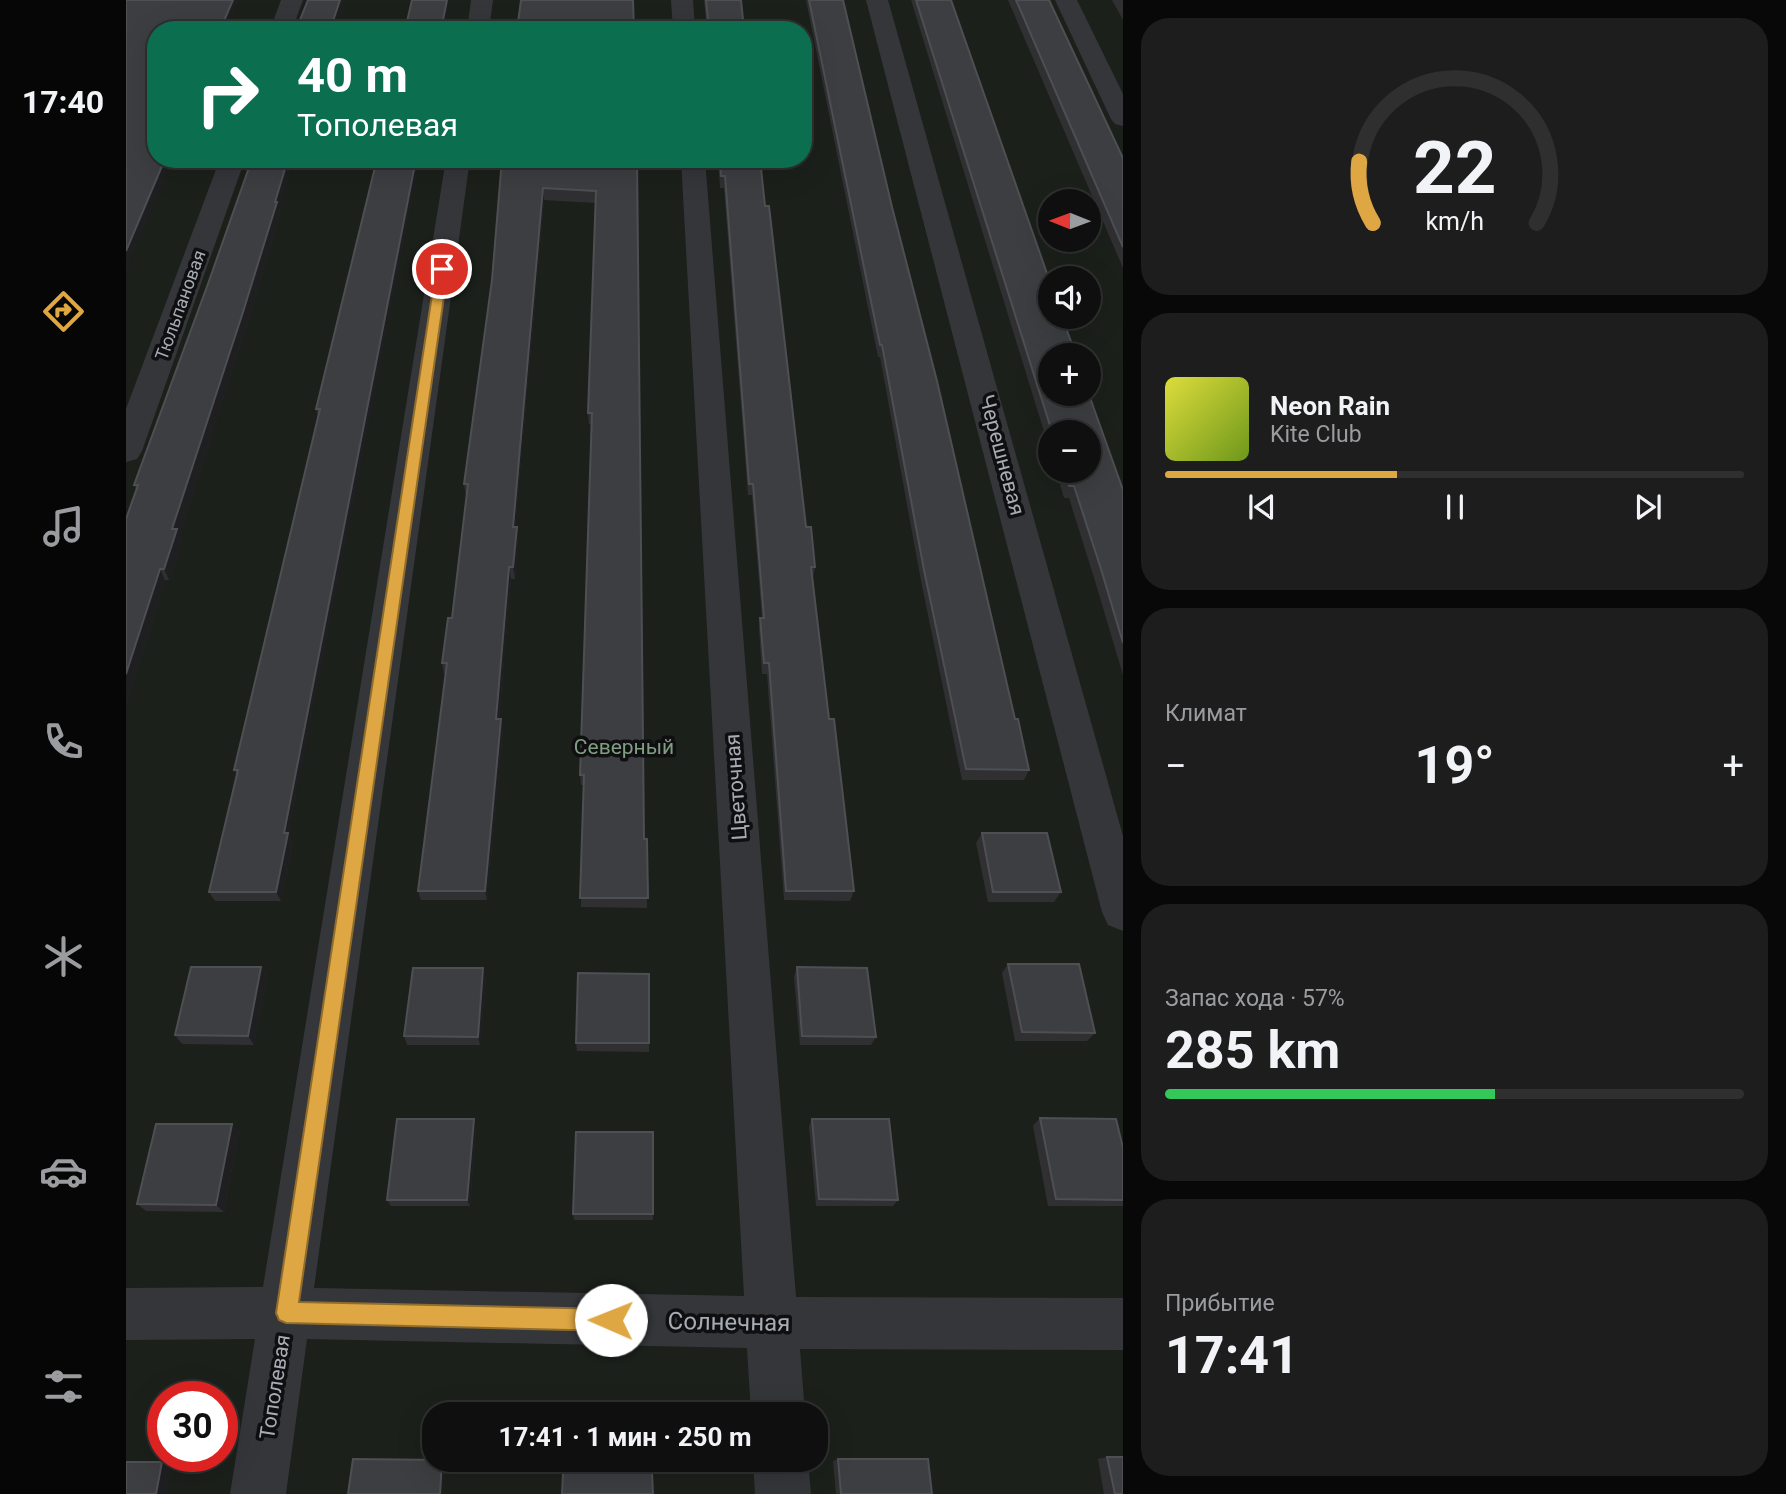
<!DOCTYPE html>
<html lang="ru">
<head>
<meta charset="utf-8">
<style>
	body { margin:0; font-family:Roboto,sans-serif; background:#1d1d1e; color:#f1f3f6; height:100vh; display:flex; flex-direction:column; font-size:26px; white-space:nowrap }
	* { box-sizing:border-box; margin:0 }
	p { font-size:23px; color:#9b9c9f }
	.icon { flex:none; width:38px; height:38px; fill:none; stroke:currentColor; stroke-width:2; stroke-linecap:round; stroke-linejoin:round }
	.map { position:relative; flex:1; overflow:hidden }
	.side { display:flex; flex-direction:column; gap:18px; padding:18px; background:#080809; width:663px }
	.side>* { flex:none }
	.guide { position:absolute; left:21px; top:21px; width:665px; height:147px; border-radius:28px; box-shadow:0 7px 28px #0002,0 0 0 2px #2f2f30; background:#0b6e4f; color:#fff; overflow:hidden }
	.needle { width:46px; rotate:271deg }
	.tools { position:absolute; left:912px; top:189px; display:grid; gap:14px }
	.tools a { display:grid; place-items:center; width:63px; height:63px; border-radius:50%; background:#0f0f10; box-shadow:0 7px 28px #0002,0 0 0 2px #2f2f30; font-size:35px }
	.speed { position:absolute; left:21px; top:1381px; display:flex; gap:14px; font-size:35px; font-weight:700; text-align:center }
	.speed>* { display:grid; place-content:center; width:91px; height:91px; border-radius:50%; background:#0f0f10; box-shadow:0 7px 28px #0002,0 0 0 2px #2f2f30; line-height:1 }
	.speed .limit { border:10px solid #d22; background:#fff; color:#111 }
	.pin { position:absolute; display:grid; place-items:center; width:60px; height:60px; color:#fff; margin:-30px; border:4px solid #fff; border-radius:50%; box-shadow:0 2px 7px #0007 }
	.me { position:absolute; width:77px; margin:-38px; rotate:271deg; stroke-linejoin:round; filter:drop-shadow(0 0 5px #0008) }
	.turn { display:flex; align-items:center; gap:24px; height:147px; padding:0 35px; font-size:32px }
	.turn .icon { width:91px; height:91px; stroke-width:2.5 }
	.turn b { display:block; font-size:49px; line-height:60px }
	.big { font-size:52px; font-weight:700; line-height:1.1 }
	.side .card { flex:1; display:flex; flex-direction:column; justify-content:center; gap:10px; min-width:0; padding:0 24px; border-radius:28px; background:#1d1d1e }
	.side .dial { align-items:center; gap:0 }
	.dial svg { height:182px; overflow:visible; fill:none; stroke:#2f2f30; stroke-width:7; stroke-linecap:round; text-anchor:middle }
	.dial text { fill:#f1f3f6; stroke:none }
	.song { display:flex; align-items:center; gap:21px }
	.cover { width:84px; height:84px; border-radius:10px; background:linear-gradient(135deg,hsl(60 70% 55%),hsl(80 70% 35%)) }
	.played { height:7px; border-radius:4px; background:linear-gradient(90deg,#dfa743 40%,#2f2f30 40%) }
	.keys { display:flex; justify-content:space-around; direction:ltr }
	.heat { display:flex; justify-content:space-between; align-items:center; font-size:38px; direction:ltr }
	.charge { height:10px; border-radius:5px; background:linear-gradient(90deg,#34c759 57%,#2f2f30 0) }
	.trip { position:absolute; left:296px; top:1402px; width:406px; height:70px; border-radius:28px; background:#0f0f10; box-shadow:0 7px 28px #0002,0 0 0 2px #2f2f30; font-weight:700; line-height:70px; text-align:center }
	main { display:flex; flex:1; min-height:0 }
	.dock { display:flex; flex-direction:column; width:126px; justify-content:space-around; align-items:center; background:#060606; color:#9b9c9f }
	.dock .icon { width:49px; height:49px }
	.dock .selected { color:#dfa743 }
	.dock b { font-size:32px; color:#f1f3f6 }
	.map>svg:first-child { display:block }
</style>
</head>
<body>
<main>
<nav class="dock">
<b>17:40</b>
<svg class="icon selected" aria-label="directions" viewBox="0 0 24 24"><path d="M12 3l9 9-9 9-9-9zM9 14v-3h6M13 9l2 2-2 2"/></svg>
<svg class="icon" aria-label="music" viewBox="0 0 24 24"><path d="M9 18V5l10-2v13"/><circle cx="6" cy="18" r="3"/><circle cx="16" cy="16" r="3"/></svg>
<svg class="icon" aria-label="phone" viewBox="0 0 24 24"><path d="M5 4h4l2 5-3 2q2 4 5 5l2-3 5 2v4C11 20 4 13 5 4z"/></svg>
<svg class="icon" aria-label="climate" viewBox="0 0 24 24"><path d="M12 3v18M4 7l16 10M4 17L20 7"/></svg>
<svg class="icon" aria-label="car" viewBox="0 0 24 24"><path d="M5 17H2v-5l4-1 3-4h7l3 4 3 1v5h-3M9 17h6M6 11h13"/><circle cx="7" cy="17" r="2"/><circle cx="17" cy="17" r="2"/></svg>
<svg class="icon" aria-label="filters" viewBox="0 0 24 24"><path d="M4 7h16M4 17h16"/><circle cx="9" cy="7" r="2"/><circle cx="15" cy="17" r="2"/></svg>
</nav>
<div class="map">
<svg width="997" height="1494" viewBox="0 0 997 1494">
	<rect width="100%" height="100%" fill="#141416"/>
	<path fill="#1b201b" fill-rule="evenodd" d="M 0,0 L 997,0 L 997,1494 L 0,1494 ZM 30,30 L 677,30 L 677,159 L 30,159 ZM 924,201 L 962,201 L 962,240 L 924,240 ZM 924,278 L 962,278 L 962,317 L 924,317 ZM 924,355 L 962,355 L 962,394 L 924,394 ZM 924,432 L 962,432 L 962,471 L 924,471 ZM 37,1396 L 96,1396 L 96,1456 L 37,1456 ZM 308,1414 L 690,1414 L 690,1460 L 308,1460 Z"/>
	<g fill="none" stroke-linecap="round" stroke-linejoin="round">
		<g fill="#35363a" fill-rule="evenodd">
			<polygon points="155,0 177,0 166,30 144,30"/>
			<polygon points="345,0 367,0 363,30 341,30"/>
			<polygon points="545,0 567,0 569,30 547,30"/>
			<polygon points="740,0 762,0 997,836 997,931 982,925 976,912"/>
			<polygon points="929,0 951,0 997,94 997,126 989,124 985,119"/>
			<polygon points="94,159 119,159 16,451 11,459 0,462 0,409"/>
			<polygon points="320,159 344,159 188,1288 618,1296 555,159 579,159 670,1297 997,1298 997,1350 674,1349 679,1414 625,1414 621,1348 181,1339 160,1494 104,1494 129,1339 0,1340 0,1288 137,1287"/>
			<polygon points="627,1460 682,1460 685,1494 629,1494"/>
		</g>
	</g>
	<g fill="#303033">
		<polygon points="578,0 615,0 618,30 581,30"/>
		<polygon points="680,0 717,0 889,719 903,770 898,780 836,780 795,581 754,357 752,357"/>
		<polygon points="785,0 825,0 997,490 997,675 969,581 943,498 938,498 930,471 962,471 962,432 924,432 924,451"/>
		<polygon points="882,0 923,0 997,158 997,268"/>
		<polygon points="986,0 997,0 997,20"/>
		<polygon points="511,159 518,839 521,839 521,908 455,907 458,785 455,785 454,775 465,424 463,424 462,413 470,203 418,200 389,527 392,539 389,579 385,579 373,719 375,719 377,730 361,900 295,900 292,891 320,674 318,674 316,663 326,618 341,496 340,496 338,484 366,280 375,176"/>
		<polygon points="592,159 634,159 680,527 689,567 687,578 703,719 728,891 724,901 658,900 641,674 636,674 633,629 634,618 636,618 626,495 622,495 598,188 594,188"/>
		<polygon points="247,177 163,836 167,843 155,901 89,901 83,892 111,775 108,770 192,416 190,409"/>
		<polygon points="153,209 154,214 121,324 53,535 56,540 43,580 39,580 0,704 10,490 8,485 83,281"/>
		<polygon points="856,833 935,892 928,902 862,902 850,843"/>
		<polygon points="882,964 969,1033 961,1041 889,1041 876,973"/>
		<polygon points="135,967 141,976 128,1045 56,1044 49,1035"/>
		<polygon points="671,967 750,1037 745,1045 674,1045 668,977"/>
		<polygon points="360,977 354,1045 281,1045 278,1036"/>
		<polygon points="450,1043 523,1043 523,1052 451,1051"/>
		<polygon points="914,1118 997,1148 997,1206 922,1206 907,1126"/>
		<polygon points="686,1119 772,1200 767,1206 690,1206 683,1126"/>
		<polygon points="350,1127 344,1206 265,1206 261,1200"/>
		<polygon points="113,1131 98,1212 20,1211 11,1204"/>
		<polygon points="447,1214 527,1214 527,1220 448,1220"/>
		<polygon points="981,1457 997,1494 978,1494 972,1459"/>
		<polygon points="712,1459 806,1494 710,1494 707,1461"/>
	</g>
	<g fill="#1f1f21">
		<polygon points="107,0 113,0 101,30 94,30"/>
		<polygon points="214,0 219,0 210,30 204,30"/>
		<polygon points="321,0 324,0 318,30 315,30"/>
		<polygon points="39,159 47,159 0,270 0,251"/>
		<polygon points="162,159 169,159 153,209 154,214 121,324 53,535 56,540 43,580 38,569 46,529"/>
		<polygon points="290,159 294,159 163,836 167,843 155,901 150,892 158,833"/>
		<polygon points="417,188 418,200 388,539 387,527"/>
		<polygon points="391,527 392,539 389,579 387,567"/>
		<polygon points="383,567 385,579 372,730 370,719"/>
		<polygon points="34,569 39,580 0,704 0,674"/>
		<polygon points="375,719 377,730 361,900 359,891"/>
		<polygon points="135,967 141,976 128,1045 122,1036"/>
		<polygon points="357,968 360,977 354,1045 352,1037"/>
		<polygon points="348,1119 350,1127 344,1206 341,1200"/>
		<polygon points="106,1124 113,1131 98,1212 90,1205"/>
		<polygon points="316,1460 320,1462 317,1494 314,1494"/>
		<polygon points="36,1462 46,1464 40,1494 30,1494"/>
	</g>
	<g fill="#3d3e41" stroke="#4d4f53" stroke-width="2">
		<polygon points="0,0 107,0 94,30 30,30 30,159 39,159 0,251"/>
		<polygon points="182,0 214,0 204,30 170,30"/>
		<polygon points="286,0 321,0 315,30 279,30"/>
		<polygon points="395,0 507,0 508,30 391,30"/>
		<polygon points="580,0 615,0 618,30 583,30"/>
		<polygon points="683,0 717,0 766,207 811,381 889,719 892,719 903,770 840,769 798,570 756,345 754,345"/>
		<polygon points="790,0 825,0 924,282 924,317 936,317 950,355 924,355 924,394 962,394 962,392 997,490 997,643 975,569 948,486 943,486 938,471 962,471 962,432 926,432"/>
		<polygon points="890,0 923,0 997,158 997,247"/>
		<polygon points="126,159 162,159 149,202 151,202 117,312 46,529 51,529 38,569 34,569 0,674 0,519 12,485 8,485 83,281"/>
		<polygon points="251,159 290,159 158,833 162,833 150,892 83,892 112,770 108,770 194,409 190,409"/>
		<polygon points="376,159 511,159 518,839 521,839 522,898 454,898 458,775 454,775 466,413 462,413 470,191 417,188 387,527 391,527 387,567 383,567 370,719 375,719 359,891 292,891 321,663 316,663 322,618 326,618 342,484 338,484 366,280"/>
		<polygon points="594,159 634,159 639,206 643,206 680,527 685,527 689,567 685,567 703,719 708,719 728,891 660,891 643,663 638,663 634,618 638,618 627,484 623,484 599,176 595,176"/>
		<polygon points="856,833 921,833 935,892 867,892"/>
		<polygon points="882,964 953,964 969,1033 896,1032"/>
		<polygon points="65,967 135,967 122,1036 49,1035"/>
		<polygon points="671,967 741,968 750,1037 676,1036"/>
		<polygon points="287,968 357,968 352,1037 278,1036"/>
		<polygon points="452,973 523,974 523,1043 450,1043"/>
		<polygon points="914,1118 990,1119 997,1148 997,1200 930,1199"/>
		<polygon points="271,1119 348,1119 341,1200 261,1200"/>
		<polygon points="686,1119 763,1119 772,1200 693,1199"/>
		<polygon points="30,1124 106,1124 90,1205 11,1204"/>
		<polygon points="450,1132 527,1132 527,1214 447,1214"/>
		<polygon points="981,1457 997,1457 997,1494 989,1494"/>
		<polygon points="227,1459 316,1460 314,1494 222,1494"/>
		<polygon points="712,1459 802,1459 806,1494 715,1494"/>
		<polygon points="0,1462 36,1462 30,1494 0,1494"/>
		<polygon points="437,1473 526,1473 527,1494 436,1494"/>
	</g>
	<polygon fill="#dfa743" stroke="#916d2c" stroke-width="2" points="316,266 322,269 173,1302 485,1309 492,1312 495,1320 492,1327 485,1331 160,1323 153,1320 150,1313 310,269"/>
	<g text-anchor="middle" dominant-baseline="central" stroke-width="7" stroke-linejoin="round" paint-order="stroke">
		<g font-size="18" fill="#a7acb4" stroke="#0f0f11">
			<text transform="translate(54 305) rotate(-70)">Тюльпановая</text>
		</g>
		<g font-size="21" fill="#a7acb4" stroke="#0f0f11">
			<text transform="translate(876 455) rotate(75)">Черешневая</text>
			<text transform="translate(610 787) rotate(-94)">Цветочная</text>
			<text transform="translate(149 1387) rotate(-81)">Тополевая</text>
		</g>
		<g font-size="21" fill="#809e81" stroke="#0f0f11">
			<text x="498" y="747">Северный</text>
		</g>
		<g font-size="24" fill="#a7acb4" stroke="#0f0f11">
			<text transform="translate(603 1322) rotate(1)">Солнечная</text>
		</g>
	</g>
</svg>
<div class="tools">
<a><svg class="needle" viewBox="-14 -14 28 28"><path d="M0-13l5 13h-10z" fill="#e53935"/><path d="M0 13l5-13h-10z" fill="#9b9c9f"/></svg></a>
<a><svg class="icon" aria-label="sound" viewBox="0 0 24 24"><path d="M4 9h4l5-4v14l-5-4H4zM17 9q2 3 0 6"/></svg></a>
<a>+</a>
<a>−</a>
</div>
<div class="speed"><div class="limit">30</div></div>
<div class="pin" style="left:316px;top:269px;background:#d93025"><svg class="icon" aria-label="arrive" viewBox="0 0 24 24"><path d="M6 21V4h12l-3 4 3 4H6"/></svg></div>
<svg class="me" style="left:485px;top:1320px" viewBox="-20 -20 40 40"><circle r="19" fill="#fff"/><path d="M0-13L10 11 0 6-10 11z" fill="#dfa743"/></svg>
<div class="trip">17:41 · 1 мин · 250 m</div>
<div class="guide">
<div class="turn"><svg class="icon" aria-label="right" viewBox="0 0 24 24"><path d="M7 20v-9h11M14 6l5 5-5 5"/></svg><div><b>40 m</b>Тополевая</div></div>
</div>
</div>
<section class="side">
<div class="card dial"><svg viewBox="0 0 100 80">
<path d="M14 69A42 42 0 1 1 86 69"/>
<path d="M14 69A42 42 0 0 1 8 42" stroke="#dfa743"/>
<text x="50" y="56" font-size="32" font-weight="700">22</text>
<text x="50" y="72" font-size="11">km/h</text>
</svg></div>
<div class="card">
<div class="song"><i class="cover"></i><div><b>Neon Rain</b><p>Kite Club</p></div></div>
<div class="played"></div>
<div class="keys"><svg class="icon" aria-label="previous" viewBox="0 0 24 24"><path d="M18 5L8 12l10 7zM5 5v14"/></svg><svg class="icon" aria-label="pause" viewBox="0 0 24 24"><path d="M8 5v14M16 5v14"/></svg><svg class="icon" aria-label="next" viewBox="0 0 24 24"><path d="M6 5l10 7-10 7zM19 5v14"/></svg></div>
</div>
<div class="card"><p>Климат</p>
<div class="heat"><a>−</a><b class="big">19°</b><a>+</a></div>
</div>
<div class="card"><p>Запас хода · 57%</p><b class="big">285 km</b><div class="charge"></div></div>
<div class="card"><p>Прибытие</p><b class="big">17:41</b></div>
</section>
</main>
</body>
</html>
